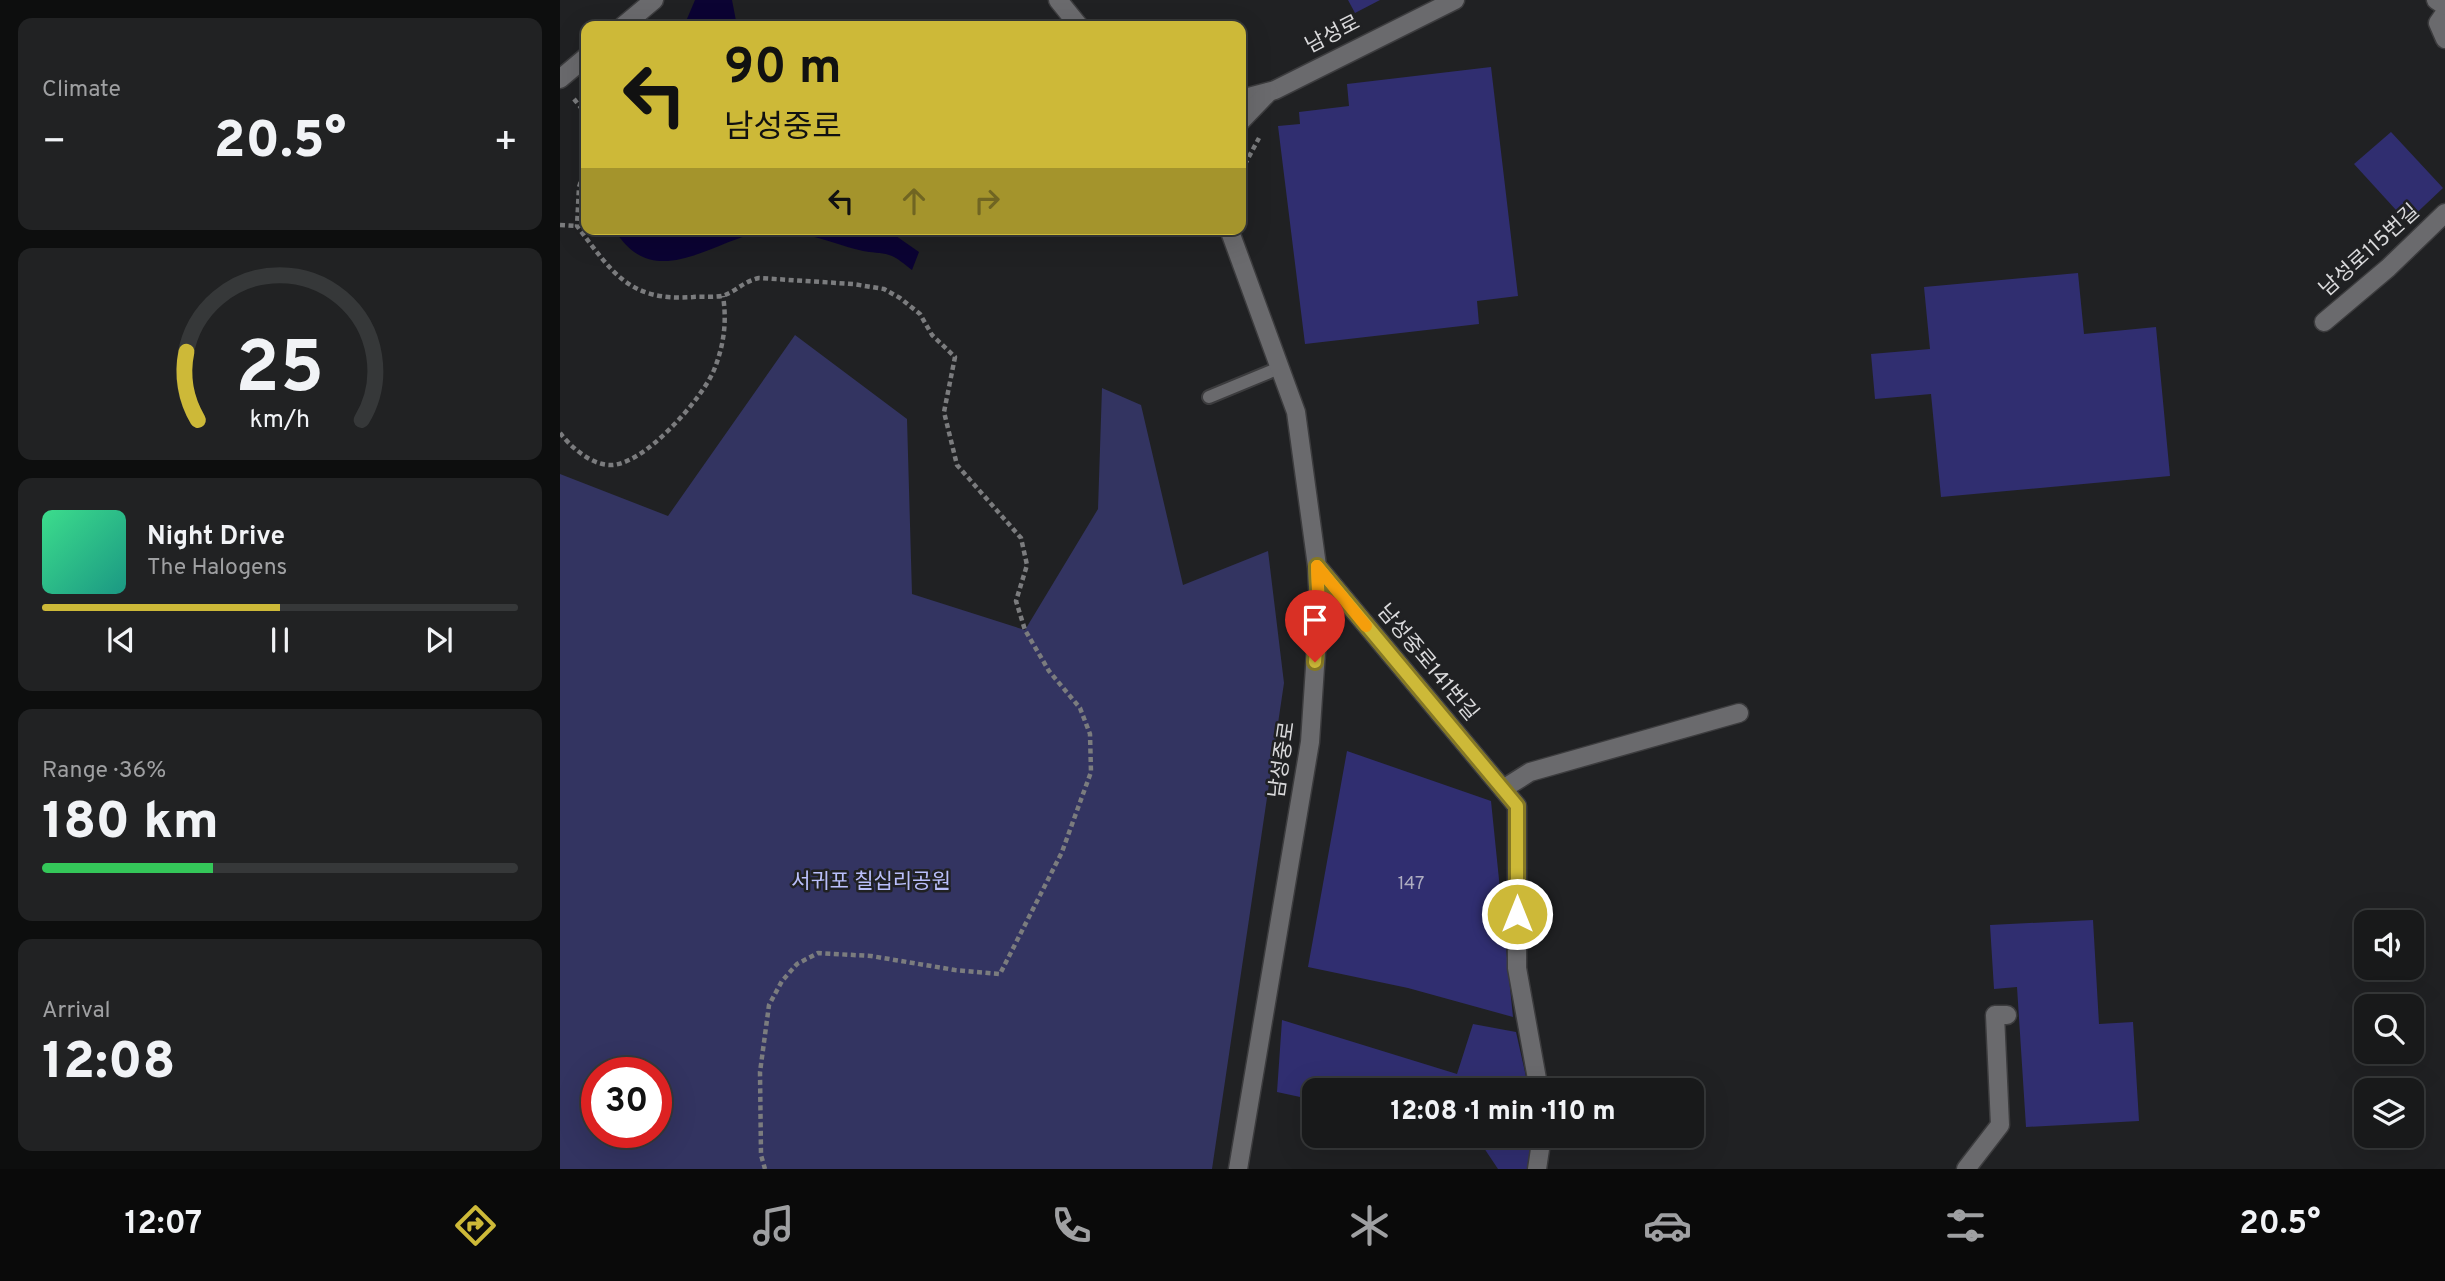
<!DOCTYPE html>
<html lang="en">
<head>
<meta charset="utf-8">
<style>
	body { margin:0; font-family:Overpass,"Noto Sans KR",sans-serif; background:#212223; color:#f1f3f6; height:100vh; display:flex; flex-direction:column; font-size:26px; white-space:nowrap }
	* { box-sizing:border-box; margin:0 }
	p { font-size:23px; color:#9fa0a2 }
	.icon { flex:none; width:38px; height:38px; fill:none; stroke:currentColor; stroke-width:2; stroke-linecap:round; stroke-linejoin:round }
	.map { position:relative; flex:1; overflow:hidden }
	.details { display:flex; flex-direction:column; gap:18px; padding:18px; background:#0d0e0e; width:560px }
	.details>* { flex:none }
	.hud { position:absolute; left:21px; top:21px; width:665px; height:214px; border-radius:14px; box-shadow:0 7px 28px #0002,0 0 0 2px #363839; background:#cdb938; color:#111; overflow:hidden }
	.tools { position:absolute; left:1794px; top:910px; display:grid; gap:14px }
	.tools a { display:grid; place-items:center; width:70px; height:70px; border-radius:14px; background:#18191a; box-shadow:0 7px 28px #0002,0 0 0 2px #363839; font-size:35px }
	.speed { position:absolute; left:21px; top:1057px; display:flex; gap:14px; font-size:35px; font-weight:700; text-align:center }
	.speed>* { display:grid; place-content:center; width:91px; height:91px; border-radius:50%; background:#18191a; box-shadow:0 7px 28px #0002,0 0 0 2px #363839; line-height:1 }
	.speed .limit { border:10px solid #d22; background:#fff; color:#111 }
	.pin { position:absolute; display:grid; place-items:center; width:60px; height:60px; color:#fff; margin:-72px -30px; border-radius:50% 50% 50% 0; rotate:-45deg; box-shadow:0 0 7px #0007 }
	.pin .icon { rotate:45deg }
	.me { position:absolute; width:77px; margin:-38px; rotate:0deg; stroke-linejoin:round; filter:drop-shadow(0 0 5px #0008) }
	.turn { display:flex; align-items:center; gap:24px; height:147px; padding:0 28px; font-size:32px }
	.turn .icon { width:91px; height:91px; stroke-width:2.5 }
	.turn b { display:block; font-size:49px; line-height:60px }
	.lanes { display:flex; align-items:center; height:66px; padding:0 28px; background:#0003; justify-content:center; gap:35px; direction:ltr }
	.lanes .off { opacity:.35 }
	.big { font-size:52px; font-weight:800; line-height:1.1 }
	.details .card { flex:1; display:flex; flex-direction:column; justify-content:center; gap:10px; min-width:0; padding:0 24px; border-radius:14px; background:#212223 }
	.details .dial { align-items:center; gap:0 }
	.dial svg { height:182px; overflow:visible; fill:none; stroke:#363839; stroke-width:7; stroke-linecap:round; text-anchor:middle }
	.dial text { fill:#f1f3f6; stroke:none }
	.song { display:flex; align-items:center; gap:21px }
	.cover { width:84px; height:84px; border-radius:10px; background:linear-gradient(135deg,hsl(150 70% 55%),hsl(170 70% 35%)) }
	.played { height:7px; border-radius:4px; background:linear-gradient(90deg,#cdb938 50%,#363839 50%) }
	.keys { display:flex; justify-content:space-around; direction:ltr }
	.heat { display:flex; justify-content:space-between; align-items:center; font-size:38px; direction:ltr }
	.charge { height:10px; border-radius:5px; background:linear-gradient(90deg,#34c759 36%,#363839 0) }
	.trip { position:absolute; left:742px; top:1078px; width:402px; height:70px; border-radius:14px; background:#18191a; box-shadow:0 7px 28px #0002,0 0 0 2px #363839; font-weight:800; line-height:70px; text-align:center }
	.tab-bar { display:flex; height:112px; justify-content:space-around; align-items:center; background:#0a0a0a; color:#9fa0a2 }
	.tab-bar .icon { width:49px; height:49px }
	.tab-bar .active { color:#cdb938 }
	.tab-bar b { font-size:32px; color:#f1f3f6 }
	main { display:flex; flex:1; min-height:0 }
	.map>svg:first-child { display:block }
</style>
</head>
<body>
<main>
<section class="details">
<div class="card"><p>Climate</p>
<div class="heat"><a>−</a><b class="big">20.5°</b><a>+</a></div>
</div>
<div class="card dial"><svg viewBox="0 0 100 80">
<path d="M14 69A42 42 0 1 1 86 69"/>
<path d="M14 69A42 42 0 0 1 9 39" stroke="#cdb938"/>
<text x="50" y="56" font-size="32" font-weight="700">25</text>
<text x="50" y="72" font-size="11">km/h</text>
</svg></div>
<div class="card">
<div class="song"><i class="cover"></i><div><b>Night Drive</b><p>The Halogens</p></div></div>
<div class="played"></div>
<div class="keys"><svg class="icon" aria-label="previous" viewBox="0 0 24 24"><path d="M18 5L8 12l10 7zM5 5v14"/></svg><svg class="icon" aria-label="pause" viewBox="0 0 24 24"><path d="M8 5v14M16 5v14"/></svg><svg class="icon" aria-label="next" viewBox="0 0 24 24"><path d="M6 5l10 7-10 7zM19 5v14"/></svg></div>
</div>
<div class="card"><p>Range · 36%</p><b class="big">180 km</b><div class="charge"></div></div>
<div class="card"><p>Arrival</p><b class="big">12:08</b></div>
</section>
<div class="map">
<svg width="1885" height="1169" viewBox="0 0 1885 1169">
	<rect width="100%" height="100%" fill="#202123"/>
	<path fill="#333461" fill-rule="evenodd" d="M 235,335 L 347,419 L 352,594 L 465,630 L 538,509 L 542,388 L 581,405 L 623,585 L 708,551 L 724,683 L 652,1169 L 0,1169 L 0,474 L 108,516 ZM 37,1073 L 96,1073 L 96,1132 L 37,1132 Z"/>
	<g fill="#0b0333">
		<polygon points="135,0 172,0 177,26 124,26"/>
		<path d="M 54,229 L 326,229 L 359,252 L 352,270 C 345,265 337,257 329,255 C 321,252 311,253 303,251 C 274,244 232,226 203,231 C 150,242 93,294 54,229 Z"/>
	</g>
	<g fill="#302e70">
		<polygon points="788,0 820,0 795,13"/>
		<polygon points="931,67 958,296 917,301 919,324 745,344 718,126 740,124 739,112 789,106 787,84"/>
		<polygon points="1831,132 1883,188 1847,222 1794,164"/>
		<polygon points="1518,273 1524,334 1596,327 1610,476 1381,497 1371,394 1315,399 1311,354 1370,349 1364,287"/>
		<polygon points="787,751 931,801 953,1017 848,988 748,967"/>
		<polygon points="1533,920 1539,1024 1573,1022 1579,1121 1466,1127 1457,987 1434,989 1430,925"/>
		<polygon points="722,1020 897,1074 913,1024 956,1032 969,1090 754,1090 754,1100 717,1092"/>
		<polygon points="916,1136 971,1136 968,1169 938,1169"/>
	</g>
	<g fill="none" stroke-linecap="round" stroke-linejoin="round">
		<g stroke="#3c3c3e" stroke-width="16">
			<polyline id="service" points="649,397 719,368"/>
		</g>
		<g stroke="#3c3c3e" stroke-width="21">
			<g id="minor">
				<polyline points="1885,13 1878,23 1885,39"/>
				<polyline points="63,26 94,0"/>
				<polyline points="0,79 26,57"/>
				<polyline points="1764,322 1828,268 1885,213"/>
				<polyline points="757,566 957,806 957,968 979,1090"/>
				<polyline points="943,789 970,772 1179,713"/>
				<polyline points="977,1169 982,1136"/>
				<polyline points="1406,1169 1440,1125 1435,1015 1447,1015"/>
			</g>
		</g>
		<g stroke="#3c3c3e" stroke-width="21">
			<g id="tertiary">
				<polyline points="498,0 519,26"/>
				<polyline points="1876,0 1885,6"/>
				<polyline points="681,99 715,90 895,0"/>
				<polyline points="681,121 709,92"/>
				<polyline points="669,229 736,412 757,566 759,607 750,742 678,1169"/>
			</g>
		</g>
		<g stroke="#7b7c7e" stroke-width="4.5" stroke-dasharray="5 3.5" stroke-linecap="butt">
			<polyline points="14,99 26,114"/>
			<path d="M 26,166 L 19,187 L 17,226 C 52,272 69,302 133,297 C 143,296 157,298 165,295 C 179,289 183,282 199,278 L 293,284 L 324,289 L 340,298 L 360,314 L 372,335 L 395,357 L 384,412 L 397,465 L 461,538 L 467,565 L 456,601 L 465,630 L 489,671 L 520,708 L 530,734 L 531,772 L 502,852 L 440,974 L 395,970 L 311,956 L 258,953 L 237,964 L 222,981 L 209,1005 L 200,1072 L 201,1155 L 205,1169"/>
			<polyline points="681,181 684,166 699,138"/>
			<polyline points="0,225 17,226"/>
			<path d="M 0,433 C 11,447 30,464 49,465 C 83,467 142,399 154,370 C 164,345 167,322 163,296"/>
		</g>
		<use href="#service" stroke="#6a6a6d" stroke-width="12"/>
		<use href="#minor" stroke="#6a6a6d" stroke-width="18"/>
		<use href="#tertiary" stroke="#6a6a6d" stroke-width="18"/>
	</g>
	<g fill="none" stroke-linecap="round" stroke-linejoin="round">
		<g stroke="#857824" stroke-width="18">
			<polyline id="route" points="755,662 759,607 757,566 957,806 957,914"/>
		</g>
		<use href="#route" stroke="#cdb938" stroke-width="12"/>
		<polyline stroke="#f59e0b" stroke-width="12" points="758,592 757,566 806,626"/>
	</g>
	<g text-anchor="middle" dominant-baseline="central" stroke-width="5" stroke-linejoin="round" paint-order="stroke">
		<g font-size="18" fill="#afaec0">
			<text x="851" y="884">147</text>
		</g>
		<g font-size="21" fill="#d9d9db" stroke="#202123">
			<text transform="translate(773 35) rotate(-27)">남성로</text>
			<text transform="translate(1810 251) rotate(-42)">남성로115번길</text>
			<text transform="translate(867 663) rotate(50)">남성중로141번길</text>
			<text transform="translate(723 760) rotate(-82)">남성중로</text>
		</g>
		<g font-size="21" fill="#babffb" stroke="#202123">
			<text x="311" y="882">서귀포 칠십리공원</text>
		</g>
	</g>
</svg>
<div class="tools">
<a><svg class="icon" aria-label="sound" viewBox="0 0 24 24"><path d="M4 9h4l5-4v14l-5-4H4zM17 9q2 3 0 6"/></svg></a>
<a><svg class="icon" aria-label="search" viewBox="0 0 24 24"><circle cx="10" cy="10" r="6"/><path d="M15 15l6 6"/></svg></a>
<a><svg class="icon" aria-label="layers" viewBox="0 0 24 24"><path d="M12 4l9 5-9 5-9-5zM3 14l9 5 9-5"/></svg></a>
</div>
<div class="speed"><div class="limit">30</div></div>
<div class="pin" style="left:755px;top:662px;background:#d93025"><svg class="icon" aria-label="arrive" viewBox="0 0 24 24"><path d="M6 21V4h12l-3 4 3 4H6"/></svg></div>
<svg class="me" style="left:957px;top:914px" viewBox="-20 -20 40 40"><circle r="17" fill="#cdb938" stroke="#fff" stroke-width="3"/><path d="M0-11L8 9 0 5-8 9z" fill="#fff"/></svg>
<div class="trip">12:08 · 1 min · 110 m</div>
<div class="hud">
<div class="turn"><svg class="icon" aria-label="left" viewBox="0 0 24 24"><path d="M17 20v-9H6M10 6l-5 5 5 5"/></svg><div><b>90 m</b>남성중로</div></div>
<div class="lanes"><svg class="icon" aria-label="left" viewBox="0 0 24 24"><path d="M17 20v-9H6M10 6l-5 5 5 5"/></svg><svg class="icon off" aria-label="ahead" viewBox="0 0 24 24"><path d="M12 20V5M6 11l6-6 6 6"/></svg><svg class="icon off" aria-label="right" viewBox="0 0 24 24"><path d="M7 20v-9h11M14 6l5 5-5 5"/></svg></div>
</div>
</div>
</main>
<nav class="tab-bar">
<b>12:07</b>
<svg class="icon active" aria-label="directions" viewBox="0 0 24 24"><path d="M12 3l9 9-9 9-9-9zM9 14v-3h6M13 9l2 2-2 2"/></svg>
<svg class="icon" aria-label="music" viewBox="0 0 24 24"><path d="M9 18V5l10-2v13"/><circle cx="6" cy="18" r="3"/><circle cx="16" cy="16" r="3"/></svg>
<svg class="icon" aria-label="phone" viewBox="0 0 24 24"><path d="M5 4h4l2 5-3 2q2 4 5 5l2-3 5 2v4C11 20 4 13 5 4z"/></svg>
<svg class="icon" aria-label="climate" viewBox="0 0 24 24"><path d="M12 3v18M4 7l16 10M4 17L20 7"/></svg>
<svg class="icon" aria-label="car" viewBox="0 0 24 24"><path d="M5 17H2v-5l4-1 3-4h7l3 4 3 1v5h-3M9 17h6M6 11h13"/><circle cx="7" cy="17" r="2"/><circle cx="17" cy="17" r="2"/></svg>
<svg class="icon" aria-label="filters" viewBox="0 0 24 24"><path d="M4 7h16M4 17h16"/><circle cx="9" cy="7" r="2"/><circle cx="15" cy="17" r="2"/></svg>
<b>20.5°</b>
</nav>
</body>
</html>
